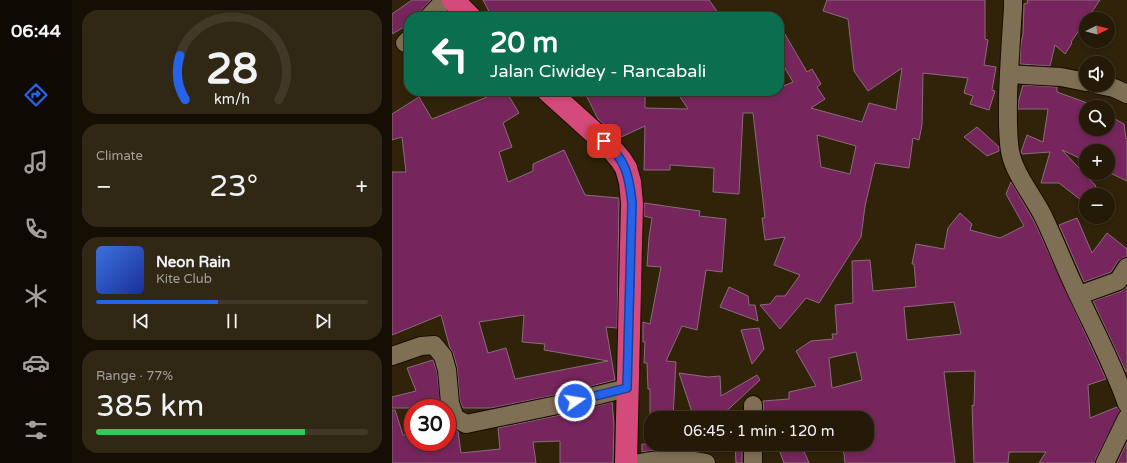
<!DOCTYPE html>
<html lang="en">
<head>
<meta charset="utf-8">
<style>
	body { margin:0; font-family:"Varela Round",sans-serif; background:#302715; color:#f1f3f6; height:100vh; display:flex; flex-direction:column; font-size:15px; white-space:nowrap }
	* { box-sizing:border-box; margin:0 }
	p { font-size:13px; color:#a3a19b }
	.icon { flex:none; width:22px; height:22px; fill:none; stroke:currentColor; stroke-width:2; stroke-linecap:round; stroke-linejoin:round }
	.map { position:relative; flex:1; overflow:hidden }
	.sheet { display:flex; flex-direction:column; gap:10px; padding:10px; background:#140e04; width:320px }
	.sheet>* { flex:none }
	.banner { position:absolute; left:12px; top:12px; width:380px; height:84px; border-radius:16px; box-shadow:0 2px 6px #0003,0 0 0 1px #413828; background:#0b6e4f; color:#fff; overflow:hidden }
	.needle { width:26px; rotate:84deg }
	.fabs { position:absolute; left:687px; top:12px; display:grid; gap:8px }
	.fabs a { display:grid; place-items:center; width:36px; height:36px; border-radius:50%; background:#241a07; box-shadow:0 2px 6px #0003,0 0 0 1px #413828; font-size:20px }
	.speed { position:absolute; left:12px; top:399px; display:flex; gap:8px; font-size:20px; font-weight:700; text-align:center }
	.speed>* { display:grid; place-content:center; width:52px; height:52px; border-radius:50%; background:#241a07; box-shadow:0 2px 6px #0003,0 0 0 1px #413828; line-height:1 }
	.speed .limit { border:6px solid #d22; background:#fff; color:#111 }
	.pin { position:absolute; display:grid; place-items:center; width:34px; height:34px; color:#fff; margin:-17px; border-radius:8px; box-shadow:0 2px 6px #0006 }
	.me { position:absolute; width:44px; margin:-22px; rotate:77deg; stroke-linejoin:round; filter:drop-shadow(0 0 3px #0008) }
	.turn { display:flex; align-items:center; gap:14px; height:84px; padding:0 20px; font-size:18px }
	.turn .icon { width:52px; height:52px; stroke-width:2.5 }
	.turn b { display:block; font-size:28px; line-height:34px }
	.big { font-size:30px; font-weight:600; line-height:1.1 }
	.sheet .card { flex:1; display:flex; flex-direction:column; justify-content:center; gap:6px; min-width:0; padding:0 14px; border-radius:16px; background:#302715 }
	.sheet .dial { align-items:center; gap:0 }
	.dial svg { height:104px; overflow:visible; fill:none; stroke:#413828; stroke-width:7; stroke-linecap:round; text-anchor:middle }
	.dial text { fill:#f1f3f6; stroke:none }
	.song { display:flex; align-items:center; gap:12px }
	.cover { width:48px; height:48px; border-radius:6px; background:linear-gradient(135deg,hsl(220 70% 55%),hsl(230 70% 35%)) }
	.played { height:4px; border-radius:2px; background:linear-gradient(90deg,#2563eb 45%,#413828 45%) }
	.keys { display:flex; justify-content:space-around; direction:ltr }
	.heat { display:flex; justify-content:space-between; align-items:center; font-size:22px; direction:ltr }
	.charge { height:6px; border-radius:3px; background:linear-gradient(90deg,#34c759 77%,#413828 0) }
	.trip { position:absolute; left:252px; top:411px; width:230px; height:40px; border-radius:16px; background:#241a07; box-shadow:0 2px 6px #0003,0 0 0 1px #413828; font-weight:600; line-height:40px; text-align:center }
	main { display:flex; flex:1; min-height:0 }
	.tab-bar { display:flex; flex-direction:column; width:72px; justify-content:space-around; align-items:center; background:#0e0a03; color:#a3a19b }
	.tab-bar .icon { width:28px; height:28px }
	.tab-bar .on { color:#2563eb }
	.tab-bar b { font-size:18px; color:#f1f3f6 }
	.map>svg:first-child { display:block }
</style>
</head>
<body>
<main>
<nav class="tab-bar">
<b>06:44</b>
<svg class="icon on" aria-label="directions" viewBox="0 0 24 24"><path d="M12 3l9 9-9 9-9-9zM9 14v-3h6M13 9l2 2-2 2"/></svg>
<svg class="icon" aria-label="music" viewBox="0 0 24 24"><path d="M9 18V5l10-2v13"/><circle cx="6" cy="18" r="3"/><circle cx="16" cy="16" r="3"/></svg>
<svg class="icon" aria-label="phone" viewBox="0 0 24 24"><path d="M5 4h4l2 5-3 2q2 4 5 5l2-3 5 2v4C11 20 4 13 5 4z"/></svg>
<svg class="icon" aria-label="climate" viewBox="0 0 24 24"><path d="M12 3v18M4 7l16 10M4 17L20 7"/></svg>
<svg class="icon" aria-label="car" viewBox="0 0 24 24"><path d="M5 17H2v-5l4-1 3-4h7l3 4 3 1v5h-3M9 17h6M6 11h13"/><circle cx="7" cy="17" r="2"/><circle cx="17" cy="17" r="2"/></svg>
<svg class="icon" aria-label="filters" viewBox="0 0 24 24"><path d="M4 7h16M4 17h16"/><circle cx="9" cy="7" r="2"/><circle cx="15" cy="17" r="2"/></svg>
</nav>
<section class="sheet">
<div class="card dial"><svg viewBox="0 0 100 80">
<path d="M14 69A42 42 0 1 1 86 69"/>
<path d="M14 69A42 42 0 0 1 10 35" stroke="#2563eb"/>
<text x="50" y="56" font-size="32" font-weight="700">28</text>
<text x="50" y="72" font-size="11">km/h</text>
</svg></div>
<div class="card"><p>Climate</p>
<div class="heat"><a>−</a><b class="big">23°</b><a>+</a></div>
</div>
<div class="card">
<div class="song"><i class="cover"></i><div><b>Neon Rain</b><p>Kite Club</p></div></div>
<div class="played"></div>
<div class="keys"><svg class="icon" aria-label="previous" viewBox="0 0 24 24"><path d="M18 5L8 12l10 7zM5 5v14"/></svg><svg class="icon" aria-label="pause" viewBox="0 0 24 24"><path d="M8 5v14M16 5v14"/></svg><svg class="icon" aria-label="next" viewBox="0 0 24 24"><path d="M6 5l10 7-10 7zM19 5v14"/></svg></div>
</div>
<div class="card"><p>Range · 77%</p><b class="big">385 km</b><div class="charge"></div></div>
</section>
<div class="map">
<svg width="735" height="463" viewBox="0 0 735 463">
	<rect width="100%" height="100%" fill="#302309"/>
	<g fill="#76265c" stroke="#896c7d" fill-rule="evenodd">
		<polygon points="20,0 39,0 23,17 17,17 17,24 0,34 0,14"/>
		<polygon points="91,0 317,0 329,17 100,17"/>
		<path d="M 435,0 L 593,0 L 593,39 L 596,40 L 592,65 L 604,67 L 600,90 L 603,91 L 597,110 L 578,104 L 581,96 L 572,93 L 576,78 L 531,73 L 530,125 L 527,140 L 521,138 L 517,168 L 483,163 L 473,206 L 469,237 L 427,303 L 414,298 L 388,329 L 368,305 L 378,304 L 384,296 L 393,296 L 408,275 L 382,265 L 393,237 L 373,240 L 370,218 L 373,218 L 361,113 L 351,113 L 347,194 L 321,192 L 322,168 L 278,165 L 278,170 L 252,170 L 253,126 L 227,138 L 219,131 L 216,125 L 214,126 L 206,119 L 192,91 L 253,91 L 253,108 L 296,109 L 284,91 L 387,91 L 387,88 L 401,82 L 387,58 L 387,24 L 415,72 L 420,69 L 429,84 L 425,87 L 433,99 L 419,108 L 470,122 L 477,103 L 504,110 L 510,68 L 476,91 L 462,71 L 456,19 L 431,11 ZM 425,135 L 464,146 L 458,174 L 429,167 Z"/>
		<polygon points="635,0 708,0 679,42 680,43 673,54 663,45 658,66 628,64 629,42 631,35 632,4 636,3"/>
		<polygon points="631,85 665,87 665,92 698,104 698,105 701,107 694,107 694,129 716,129 716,115 732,124 734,139 735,138 735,181 716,172 716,151 694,151 694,161 670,150 704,186 699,195 694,195 694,204 667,183 649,183 658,152 630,154 629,152 635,135 651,142 656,109 626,109 626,103"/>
		<path d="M 91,91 L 114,91 L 127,113 L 111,123 L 120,147 L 107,152 L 116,182 L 141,171 L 141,164 L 172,150 L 193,195 L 227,198 L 225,328 L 214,327 L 223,380 L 168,394 L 99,408 L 71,408 L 68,401 L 65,367 L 61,353 L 58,348 L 49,315 L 0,335 L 0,172 L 14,172 L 10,137 L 0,140 L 0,114 L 27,97 L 40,119 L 95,97 ZM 132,315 L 130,342 L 153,344 L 152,350 L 216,361 L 123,379 L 114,348 L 96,353 L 87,322 Z"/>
		<polygon points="585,127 607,147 607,151 595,156 572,137"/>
		<path d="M 619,182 L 643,223 L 714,379 L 696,385 L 698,418 L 725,407 L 728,411 L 704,458 L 703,463 L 647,463 L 654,452 L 617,452 L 616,463 L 582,463 L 580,405 L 582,406 L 583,371 L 552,372 L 563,463 L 453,463 L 452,454 L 448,444 L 475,444 L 475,418 L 375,418 L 372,411 L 371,401 L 397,399 L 397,392 L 424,386 L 404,351 L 419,341 L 441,339 L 440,334 L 445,334 L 443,305 L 461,303 L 460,261 L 478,260 L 481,291 L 524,287 L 522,264 L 520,264 L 524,244 L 552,249 L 556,228 L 568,213 L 580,224 L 578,230 L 608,238 L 632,226 L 614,194 ZM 562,302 L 569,334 L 515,340 L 512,307 ZM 464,352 L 470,380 L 440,388 L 437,358 Z"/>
		<polygon points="252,203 308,211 307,216 334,219 330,272 314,270 305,330 290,326 274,361 284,362 281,418 258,418 258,389 256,389 255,363 252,363 253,342 251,342 251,322 258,324 269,267 255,266 257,238 260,218 252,216"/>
		<polygon points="685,218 700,253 715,233 735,249 735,257 731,258 726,261 719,272 692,282 667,225"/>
		<polygon points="735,286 735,372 734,372 701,301 730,291"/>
		<polygon points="337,287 356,296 357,305 363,305 366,321 328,307"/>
		<polygon points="367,328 372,349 360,364 349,330"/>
		<polygon points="41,360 45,372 49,408 0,408 0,397 24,391 15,368"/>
		<polygon points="287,373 316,377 328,376 329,396 365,375 368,380 327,418 302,418"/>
		<polygon points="220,402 222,424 221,463 168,463 168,441 141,442 144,463 0,463 0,410 3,410 11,435 21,434 21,442 55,442 55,424 58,427 66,431 69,453 108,449 106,428 173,414"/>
		<polygon points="735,442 735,463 725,463"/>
		<polygon points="250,444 264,444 264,450 250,452"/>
		<polygon points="291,444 311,444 312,452 291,449"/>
		<polygon points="343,444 350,444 350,463 344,463"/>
		<polygon points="385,444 409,444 417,463 392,463"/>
	</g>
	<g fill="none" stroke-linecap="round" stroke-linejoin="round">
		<g stroke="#180c00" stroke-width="20">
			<g id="street">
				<path d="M 621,0 L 621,8 C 619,38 617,67 616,96 C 616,114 615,133 618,151 C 622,174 642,197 652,218 C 663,241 672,265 683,288 C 701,327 721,364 735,404"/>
				<polyline points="37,17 53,0"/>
				<polyline points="13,43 17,39"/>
				<polyline points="617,74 669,77 694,82"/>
				<polyline points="707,85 722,88 735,94"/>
				<polyline points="688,297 693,293 726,281 735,267"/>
				<polyline points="0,356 29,346 42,345 51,356 55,370 58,403 63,418 74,424 170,404 235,388"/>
				<polyline points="361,418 361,405"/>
				<path d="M 248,463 C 272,458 290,458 314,463"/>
				<polyline points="361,463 361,444"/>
				<polyline points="713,463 735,418"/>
			</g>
		</g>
		<g stroke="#180c00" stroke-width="24">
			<g id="highway">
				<polyline points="61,0 78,17"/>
				<polyline points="156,91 218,147 229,160 234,168 238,182 240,203 234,463"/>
			</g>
		</g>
		<use href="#street" stroke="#7f6f54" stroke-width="18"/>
		<use href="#highway" stroke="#d44b7b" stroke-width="22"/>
	</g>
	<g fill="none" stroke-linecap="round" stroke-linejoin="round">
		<g stroke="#184099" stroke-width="10">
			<path id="route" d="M 183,401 L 235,388 L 240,203 C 237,175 234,160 212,141"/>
		</g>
		<use href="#route" stroke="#2563eb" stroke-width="7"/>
	</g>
</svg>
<div class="fabs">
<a><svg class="needle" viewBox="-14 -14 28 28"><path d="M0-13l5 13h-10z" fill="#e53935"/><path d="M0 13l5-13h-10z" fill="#a3a19b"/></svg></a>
<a><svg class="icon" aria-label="sound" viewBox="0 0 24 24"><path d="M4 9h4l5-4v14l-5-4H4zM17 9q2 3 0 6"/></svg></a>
<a><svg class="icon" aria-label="search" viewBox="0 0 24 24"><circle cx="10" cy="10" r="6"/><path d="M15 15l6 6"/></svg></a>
<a>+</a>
<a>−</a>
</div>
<div class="speed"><div class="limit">30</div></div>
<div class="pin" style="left:212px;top:141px;background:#d93025"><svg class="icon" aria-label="arrive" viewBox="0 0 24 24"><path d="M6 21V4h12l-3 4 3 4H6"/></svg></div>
<svg class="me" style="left:183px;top:401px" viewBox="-20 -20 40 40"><circle r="17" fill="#2563eb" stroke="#fff" stroke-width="3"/><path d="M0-11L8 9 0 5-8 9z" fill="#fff"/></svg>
<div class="trip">06:45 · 1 min · 120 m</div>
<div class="banner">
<div class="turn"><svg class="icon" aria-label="left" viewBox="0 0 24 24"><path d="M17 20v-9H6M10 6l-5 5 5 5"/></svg><div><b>20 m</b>Jalan Ciwidey - Rancabali</div></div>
</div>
</div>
</main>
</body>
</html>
